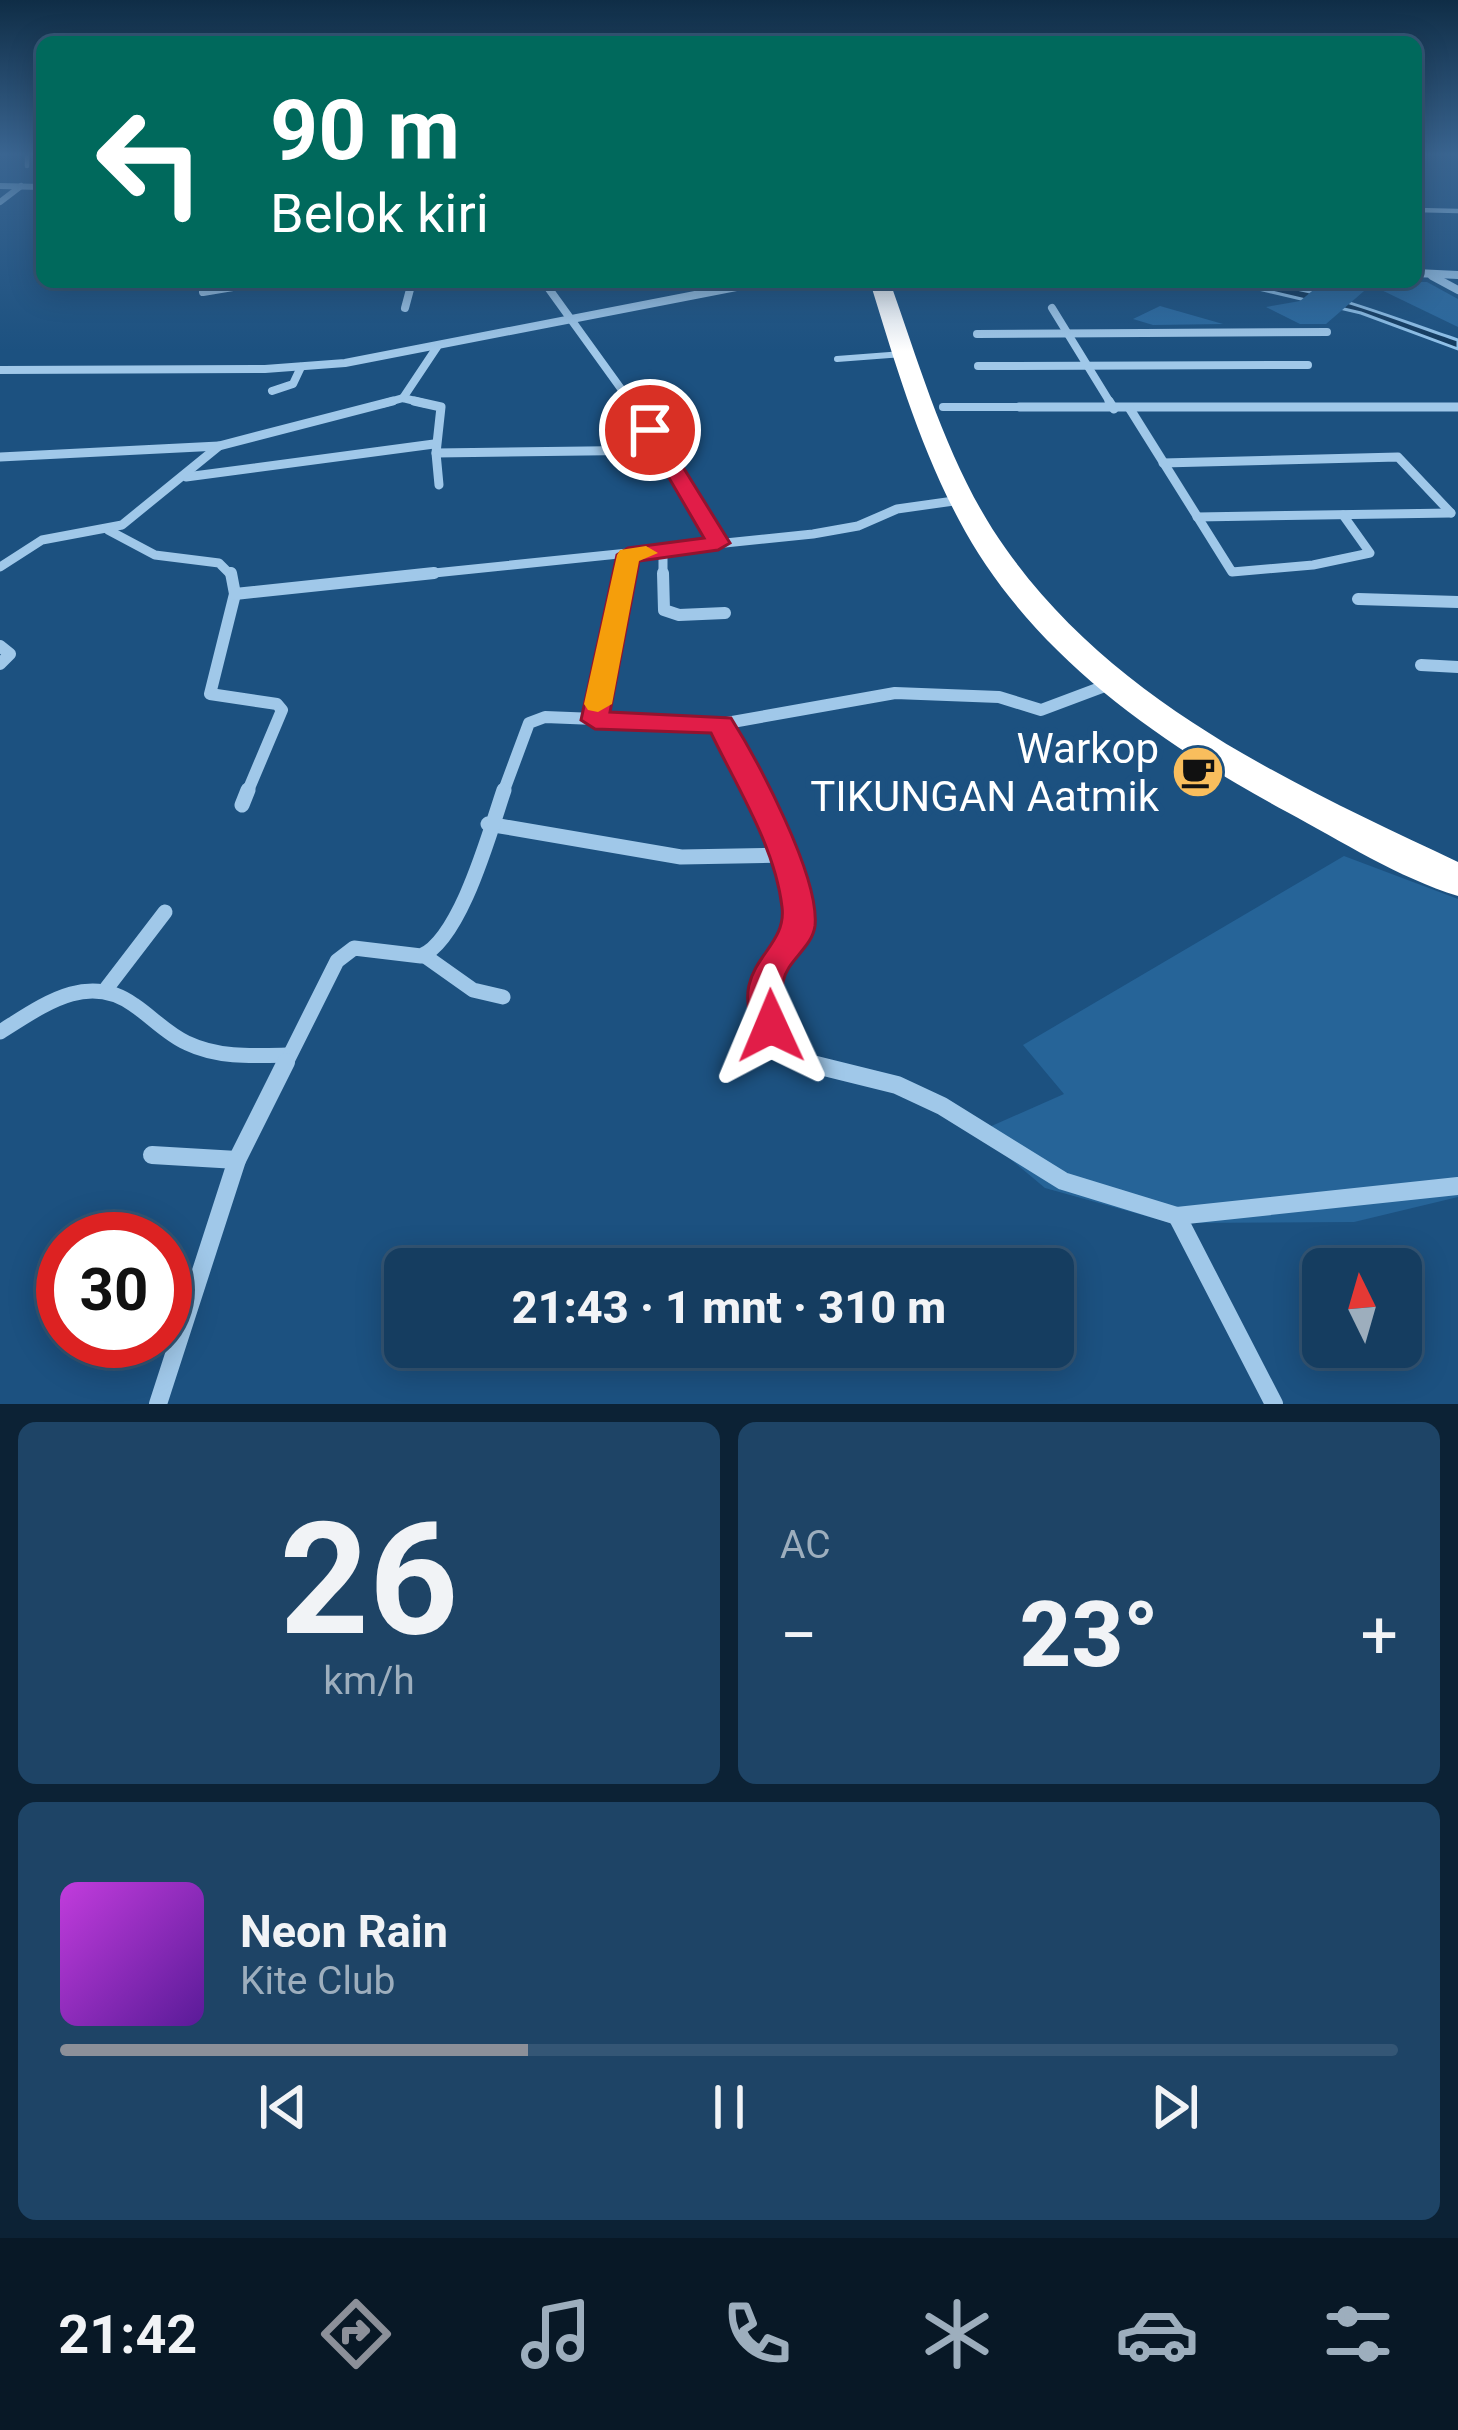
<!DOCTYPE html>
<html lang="id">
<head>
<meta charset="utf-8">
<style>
	body { margin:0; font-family:Roboto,sans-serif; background:#1e4466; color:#f1f3f6; height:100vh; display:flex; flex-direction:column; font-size:45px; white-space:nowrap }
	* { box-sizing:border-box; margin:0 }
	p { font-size:39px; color:#9daebd }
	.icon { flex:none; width:66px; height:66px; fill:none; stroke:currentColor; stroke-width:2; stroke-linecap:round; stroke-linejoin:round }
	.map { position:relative; height:1404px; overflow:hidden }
	.sheet { display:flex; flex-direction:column; gap:18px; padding:18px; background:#0c2235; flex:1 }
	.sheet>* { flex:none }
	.guide { position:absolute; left:36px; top:36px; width:1386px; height:252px; border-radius:18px; box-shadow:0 6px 30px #0003,0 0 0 3px #345675; background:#00695c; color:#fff; overflow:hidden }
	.needle { width:78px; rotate:355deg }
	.tools { position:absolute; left:1302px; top:1248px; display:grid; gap:24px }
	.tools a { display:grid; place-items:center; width:120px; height:120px; border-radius:18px; background:#153d60; box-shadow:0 6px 30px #0003,0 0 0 3px #345675; font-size:60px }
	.speed { position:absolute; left:36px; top:1212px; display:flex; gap:24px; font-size:60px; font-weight:700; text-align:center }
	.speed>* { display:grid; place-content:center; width:156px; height:156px; border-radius:50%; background:#153d60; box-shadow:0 6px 30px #0003,0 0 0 3px #345675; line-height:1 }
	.speed .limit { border:18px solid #d22; background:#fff; color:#111 }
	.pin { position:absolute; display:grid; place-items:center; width:102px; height:102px; color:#fff; margin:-51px; border:6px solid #fff; border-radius:50%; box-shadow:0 3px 12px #0007 }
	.me { position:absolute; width:132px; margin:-66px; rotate:359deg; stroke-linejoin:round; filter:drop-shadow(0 0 9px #0008) }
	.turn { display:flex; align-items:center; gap:42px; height:252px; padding:0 36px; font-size:54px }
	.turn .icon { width:156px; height:156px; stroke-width:2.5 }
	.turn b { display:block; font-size:84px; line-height:102px }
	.big { font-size:90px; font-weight:800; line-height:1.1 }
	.sheet .tile { flex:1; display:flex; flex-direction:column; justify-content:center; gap:18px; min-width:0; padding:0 42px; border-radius:18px; background:#1e4466 }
	.sheet .dial { align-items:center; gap:0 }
	.dial b { font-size:156px; line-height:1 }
	.song { display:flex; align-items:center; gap:36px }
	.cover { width:144px; height:144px; border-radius:18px; background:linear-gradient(135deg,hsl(290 70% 55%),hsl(270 70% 35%)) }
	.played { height:12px; border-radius:6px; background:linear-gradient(90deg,#8c9099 35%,#345675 35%) }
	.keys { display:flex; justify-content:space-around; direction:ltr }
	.heat { display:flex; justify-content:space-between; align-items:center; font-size:66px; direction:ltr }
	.sheet .tiles { flex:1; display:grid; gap:18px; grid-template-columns:1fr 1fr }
	.tile:last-child { grid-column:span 2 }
	.trip { position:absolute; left:384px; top:1248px; width:690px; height:120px; border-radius:18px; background:#153d60; box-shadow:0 6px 30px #0003,0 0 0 3px #345675; font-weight:800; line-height:120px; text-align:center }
	.tab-bar { display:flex; height:192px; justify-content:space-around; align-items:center; background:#081826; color:#9daebd }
	.tab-bar .icon { width:84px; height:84px }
	.tab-bar .current { color:#8c9099 }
	.tab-bar b { font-size:54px; color:#f1f3f6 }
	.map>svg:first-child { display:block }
</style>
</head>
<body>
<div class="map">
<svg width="1458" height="1404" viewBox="0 0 1458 1404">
	<rect width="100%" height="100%" fill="#1c5180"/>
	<polygon fill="#266498" points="1344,856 1458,899 1458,1197 1354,1222 1171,1223 1045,1188 978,1132 1064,1094 1023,1045"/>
	<path fill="#133a5e" stroke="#93c4eb" stroke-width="3" d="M 1229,282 C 1310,282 1383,315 1458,340 L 1458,349 L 1361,313 Z"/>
	<g fill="#2b699e">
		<polygon points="1323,282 1427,282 1458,299 1458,327 1371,285 1326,324 1300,324 1266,307 1300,301"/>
		<polygon points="1160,306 1223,324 1153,325 1133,319"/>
	</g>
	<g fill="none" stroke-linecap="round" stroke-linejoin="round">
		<g stroke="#a0c8e9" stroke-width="4.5">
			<polyline points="27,154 27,166"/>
			<polyline points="1416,210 1458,211"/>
		</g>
		<polyline stroke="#a0c8e9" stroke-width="6" points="837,359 903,354"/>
		<polyline stroke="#a0c8e9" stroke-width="8" points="943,407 1019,407"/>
		<g stroke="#a0c8e9" stroke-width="6">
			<polyline points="0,186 42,187"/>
			<polyline points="0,202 21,186"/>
		</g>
		<g stroke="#a0c8e9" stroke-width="8">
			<polyline points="1416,273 1458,275"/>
			<polyline points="1432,276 1458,290"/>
			<polyline points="544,282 632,404"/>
			<polyline points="295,283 326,282"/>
			<polyline points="203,292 263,282"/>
			<polyline points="405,308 412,282"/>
			<polyline points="1052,308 1111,404"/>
			<polyline points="977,334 1327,332"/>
			<polyline points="978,366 1308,365"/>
			<polyline points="0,370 265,369 345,363 762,282"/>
			<polyline points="272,391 293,384 301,367"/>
			<polyline points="403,398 437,347"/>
			<polyline points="382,404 403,398 427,404"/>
		</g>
		<g stroke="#a0c8e9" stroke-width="9">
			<polyline points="414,401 441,407 436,453 664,450"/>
			<polyline points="630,401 718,543"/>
			<polyline points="1109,401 1114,409"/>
			<polyline points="1019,407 1458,407"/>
			<polyline points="1130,409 1232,572 1313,565 1370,553 1343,515"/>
			<polyline points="436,453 439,485"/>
			<polyline points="0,457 219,446"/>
			<polyline points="1163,463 1398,457 1451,513"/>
			<polyline points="186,477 434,444"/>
			<polyline points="1197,517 1451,513"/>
			<polyline points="108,530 155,555 219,563 232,576"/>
			<polyline points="663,551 663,576"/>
			<polyline points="0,567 42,540 122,525 219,446 393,401"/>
			<polyline points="405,576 813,534 858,526 897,509 961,500"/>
			<polyline points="624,576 628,555"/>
		</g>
		<g stroke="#a0c8e9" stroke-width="12">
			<polyline points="231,573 235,594 210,694 277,704 282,710 247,793"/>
			<polyline points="663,573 664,610 679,615 725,613"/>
			<polyline points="235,594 434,573"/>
			<polyline points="1358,599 1458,602"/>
			<polyline points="0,646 10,654 0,664"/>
			<polyline points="1421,665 1458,667"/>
			<polyline points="595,720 624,573"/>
			<polyline points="503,793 529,723 545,717 721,724"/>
			<polyline points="756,793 721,724 895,693 999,697 1041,710 1113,683"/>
		</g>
		<g stroke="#a0c8e9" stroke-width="15">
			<path d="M 755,790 C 773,827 798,872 799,914 C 800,944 776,955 767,980 C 755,1014 782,1052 811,1065"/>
			<polyline points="242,805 248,790"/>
			<polyline points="488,824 681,857 784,855"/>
			<polyline points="425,956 473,990 503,997"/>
			<polyline points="106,989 165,912"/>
			<path d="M 0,1032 C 42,1006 87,971 134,1005 C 152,1017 167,1034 187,1043 C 218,1058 253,1056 287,1055"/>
			<path d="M 285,1065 L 337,961 L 354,948 L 421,956 C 461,939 490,831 504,790"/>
		</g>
		<g stroke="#a0c8e9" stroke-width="18">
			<polyline points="804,1062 897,1085 942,1106 1063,1181 1177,1216"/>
			<polyline points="152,1155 237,1160"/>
			<polyline points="158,1404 237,1160 286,1062"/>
			<polyline points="1274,1404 1177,1216 1458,1186"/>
		</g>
		<path fill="#fff" fill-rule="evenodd" d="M 870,282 L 890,282 C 922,372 950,471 1006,549 C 1115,703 1292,784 1458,862 L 1458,896 C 1399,878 1341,841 1287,812 C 1158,742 1029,653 959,520 C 919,445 895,363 870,282 Z"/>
	</g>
	<linearGradient id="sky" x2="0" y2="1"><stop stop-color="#0f2d46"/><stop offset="0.44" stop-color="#3a6591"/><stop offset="1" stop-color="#3a6591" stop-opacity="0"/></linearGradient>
	<rect width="1458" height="351" fill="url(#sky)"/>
	<path fill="#e11d48" stroke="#92132f" stroke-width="3" d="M 643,425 L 657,425 L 730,543 L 718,550 L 639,561 L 610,712 L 731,718 C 758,761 820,877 815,926 C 812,948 787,960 783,982 C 780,1002 793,1018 784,1037 L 771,1041 L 758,1037 C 723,964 788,954 782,907 C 775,847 737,787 711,733 L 595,729 L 581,720 L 617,555 L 628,548 L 704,538 L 641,430 Z"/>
	<polygon fill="#f59e0b" points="646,546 658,553 639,561 612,704 598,712 588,710 584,704 617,555 620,550"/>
	<defs>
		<g id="cafe-disc" transform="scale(2.7)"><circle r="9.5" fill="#f9be5d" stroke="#1c5180"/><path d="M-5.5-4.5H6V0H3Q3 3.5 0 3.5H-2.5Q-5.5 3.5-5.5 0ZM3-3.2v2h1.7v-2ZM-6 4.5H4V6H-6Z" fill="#111"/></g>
	</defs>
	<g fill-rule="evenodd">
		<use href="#cafe-disc" x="1198" y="772"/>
	</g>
	<g text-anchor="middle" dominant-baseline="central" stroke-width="12" stroke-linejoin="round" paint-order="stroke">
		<g font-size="42" fill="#fff" stroke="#1c5180" text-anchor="end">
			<text x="1159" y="748">Warkop<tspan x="1159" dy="48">TIKUNGAN Aatmik</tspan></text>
		</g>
	</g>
</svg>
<div class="tools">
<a><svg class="needle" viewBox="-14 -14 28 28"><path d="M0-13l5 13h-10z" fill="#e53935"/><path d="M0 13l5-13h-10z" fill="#9daebd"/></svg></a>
</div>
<div class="speed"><div class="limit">30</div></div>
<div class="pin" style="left:650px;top:430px;background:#d93025"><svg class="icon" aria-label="arrive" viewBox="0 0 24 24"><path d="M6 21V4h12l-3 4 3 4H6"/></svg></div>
<svg class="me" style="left:771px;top:1026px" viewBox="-20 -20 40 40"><path d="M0-17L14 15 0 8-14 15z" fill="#e11d48" stroke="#fff" stroke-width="4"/></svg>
<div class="trip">21:43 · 1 mnt · 310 m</div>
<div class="guide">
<div class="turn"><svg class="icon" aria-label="left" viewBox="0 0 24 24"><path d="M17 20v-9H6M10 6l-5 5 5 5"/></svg><div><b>90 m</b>Belok kiri</div></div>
</div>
</div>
<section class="sheet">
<div class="tiles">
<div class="tile dial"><b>26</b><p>km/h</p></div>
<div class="tile"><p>AC</p>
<div class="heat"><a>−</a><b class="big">23°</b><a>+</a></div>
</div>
<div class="tile">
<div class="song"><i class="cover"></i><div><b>Neon Rain</b><p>Kite Club</p></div></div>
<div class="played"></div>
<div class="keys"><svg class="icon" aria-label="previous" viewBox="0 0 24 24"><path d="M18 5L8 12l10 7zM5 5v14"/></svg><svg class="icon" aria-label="pause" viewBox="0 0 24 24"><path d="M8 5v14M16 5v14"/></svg><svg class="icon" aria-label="next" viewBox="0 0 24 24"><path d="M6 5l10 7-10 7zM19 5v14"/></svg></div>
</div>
</div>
</section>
<nav class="tab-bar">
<b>21:42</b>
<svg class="icon current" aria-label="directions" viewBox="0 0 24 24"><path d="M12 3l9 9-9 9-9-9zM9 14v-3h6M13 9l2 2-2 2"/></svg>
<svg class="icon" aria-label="music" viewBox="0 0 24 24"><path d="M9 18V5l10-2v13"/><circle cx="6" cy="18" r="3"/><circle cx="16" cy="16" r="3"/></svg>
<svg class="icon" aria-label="phone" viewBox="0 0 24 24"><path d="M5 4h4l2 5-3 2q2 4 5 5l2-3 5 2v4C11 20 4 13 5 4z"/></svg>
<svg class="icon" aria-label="climate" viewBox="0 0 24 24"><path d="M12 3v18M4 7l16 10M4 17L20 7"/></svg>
<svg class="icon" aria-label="car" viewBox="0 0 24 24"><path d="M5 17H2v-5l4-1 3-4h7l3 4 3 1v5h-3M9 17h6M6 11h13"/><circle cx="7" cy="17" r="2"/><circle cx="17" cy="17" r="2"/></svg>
<svg class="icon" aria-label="filters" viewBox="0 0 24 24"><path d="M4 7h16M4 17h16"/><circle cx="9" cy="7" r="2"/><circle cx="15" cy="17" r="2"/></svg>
</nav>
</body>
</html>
